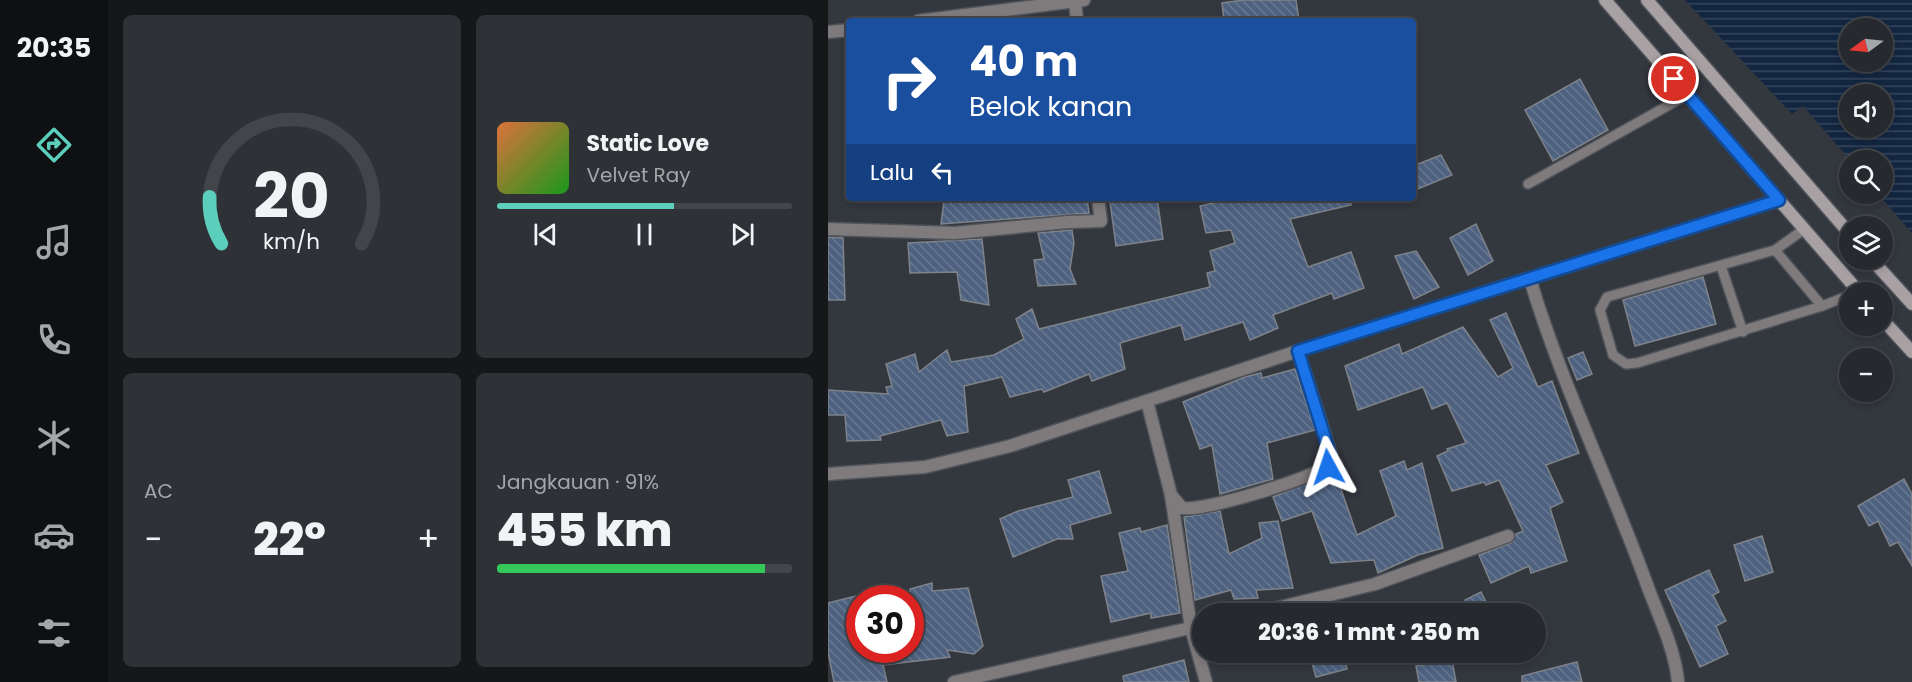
<!DOCTYPE html>
<html lang="id">
<head>
<meta charset="utf-8">
<style>
	body { margin:0; font-family:Poppins,sans-serif; background:#2e3136; color:#f1f3f6; height:100vh; display:flex; flex-direction:column; font-size:22px; white-space:nowrap }
	* { box-sizing:border-box; margin:0 }
	p { font-size:20px; color:#a4a6aa }
	.icon { flex:none; width:33px; height:33px; fill:none; stroke:currentColor; stroke-width:2; stroke-linecap:round; stroke-linejoin:round }
	.map { position:relative; flex:1; overflow:hidden }
	.sheet { display:flex; flex-direction:column; gap:15px; padding:15px; background:#151719; width:720px }
	.sheet>* { flex:none }
	.guide { position:absolute; left:18px; top:18px; width:570px; height:183px; border-radius:6px; box-shadow:0 3px 9px #0003,0 0 0 2px #42454a; background:#1a4fa0; color:#fff; overflow:hidden }
	.needle { width:39px; rotate:255deg }
	.tools { position:absolute; left:1011px; top:18px; display:grid; gap:12px }
	.tools a { display:grid; place-items:center; width:54px; height:54px; border-radius:50%; background:#26292e; box-shadow:0 3px 9px #0003,0 0 0 2px #42454a; font-size:30px }
	.speed { position:absolute; left:18px; top:585px; display:flex; gap:12px; font-size:30px; font-weight:700; text-align:center }
	.speed>* { display:grid; place-content:center; width:78px; height:78px; border-radius:50%; background:#26292e; box-shadow:0 3px 9px #0003,0 0 0 2px #42454a; line-height:1 }
	.speed .limit { border:9px solid #d22; background:#fff; color:#111 }
	.pin { position:absolute; display:grid; place-items:center; width:51px; height:51px; color:#fff; margin:-26px; border:3px solid #fff; border-radius:50%; box-shadow:0 2px 6px #0007 }
	.me { position:absolute; width:66px; margin:-33px; rotate:355deg; stroke-linejoin:round; filter:drop-shadow(0 0 4px #0008) }
	.turn { display:flex; align-items:center; gap:21px; height:126px; padding:0 24px; font-size:27px }
	.turn .icon { width:78px; height:78px; stroke-width:2.5 }
	.turn b { display:block; font-size:42px; line-height:51px }
	.then { display:flex; align-items:center; height:57px; padding:0 24px; background:#0003; gap:12px; font-size:22px }
	.big { font-size:45px; font-weight:800; line-height:1.1 }
	.sheet .card { flex:1; display:flex; flex-direction:column; justify-content:center; gap:9px; min-width:0; padding:0 21px; border-radius:9px; background:#2e3136 }
	.sheet .dial { align-items:center; gap:0 }
	.dial svg { height:156px; overflow:visible; fill:none; stroke:#42454a; stroke-width:7; stroke-linecap:round; text-anchor:middle }
	.dial text { fill:#f1f3f6; stroke:none }
	.song { display:flex; align-items:center; gap:18px }
	.cover { width:72px; height:72px; border-radius:9px; background:linear-gradient(135deg,hsl(20 70% 55%),hsl(120 70% 35%)) }
	.played { height:6px; border-radius:3px; background:linear-gradient(90deg,#5bcebc 60%,#42454a 60%) }
	.keys { display:flex; justify-content:space-around; direction:ltr }
	.heat { display:flex; justify-content:space-between; align-items:center; font-size:33px; direction:ltr }
	.charge { height:9px; border-radius:4px; background:linear-gradient(90deg,#34c759 91%,#42454a 0) }
	.sheet .tiles { flex:1; display:grid; gap:15px; grid-template-columns:repeat(2,1fr) }
	.trip { position:absolute; left:364px; top:603px; width:354px; height:60px; border-radius:30px; background:#26292e; box-shadow:0 3px 9px #0003,0 0 0 2px #42454a; font-weight:800; line-height:60px; text-align:center }
	main { display:flex; flex:1; min-height:0 }
	.menu { display:flex; flex-direction:column; width:108px; justify-content:space-around; align-items:center; background:#0f1012; color:#a4a6aa }
	.menu .icon { width:42px; height:42px }
	.menu .selected { color:#5bcebc }
	.menu b { font-size:27px; color:#f1f3f6 }
	.map>svg:first-child { display:block }
</style>
</head>
<body>
<main>
<nav class="menu">
<b>20:35</b>
<svg class="icon selected" aria-label="directions" viewBox="0 0 24 24"><path d="M12 3l9 9-9 9-9-9zM9 14v-3h6M13 9l2 2-2 2"/></svg>
<svg class="icon" aria-label="music" viewBox="0 0 24 24"><path d="M9 18V5l10-2v13"/><circle cx="6" cy="18" r="3"/><circle cx="16" cy="16" r="3"/></svg>
<svg class="icon" aria-label="phone" viewBox="0 0 24 24"><path d="M5 4h4l2 5-3 2q2 4 5 5l2-3 5 2v4C11 20 4 13 5 4z"/></svg>
<svg class="icon" aria-label="climate" viewBox="0 0 24 24"><path d="M12 3v18M4 7l16 10M4 17L20 7"/></svg>
<svg class="icon" aria-label="car" viewBox="0 0 24 24"><path d="M5 17H2v-5l4-1 3-4h7l3 4 3 1v5h-3M9 17h6M6 11h13"/><circle cx="7" cy="17" r="2"/><circle cx="17" cy="17" r="2"/></svg>
<svg class="icon" aria-label="filters" viewBox="0 0 24 24"><path d="M4 7h16M4 17h16"/><circle cx="9" cy="7" r="2"/><circle cx="15" cy="17" r="2"/></svg>
</nav>
<section class="sheet">
<div class="tiles">
<div class="card dial"><svg viewBox="0 0 100 80">
<path d="M14 69A42 42 0 1 1 86 69"/>
<path d="M14 69A42 42 0 0 1 8 45" stroke="#5bcebc"/>
<text x="50" y="56" font-size="32" font-weight="700">20</text>
<text x="50" y="72" font-size="11">km/h</text>
</svg></div>
<div class="card">
<div class="song"><i class="cover"></i><div><b>Static Love</b><p>Velvet Ray</p></div></div>
<div class="played"></div>
<div class="keys"><svg class="icon" aria-label="previous" viewBox="0 0 24 24"><path d="M18 5L8 12l10 7zM5 5v14"/></svg><svg class="icon" aria-label="pause" viewBox="0 0 24 24"><path d="M8 5v14M16 5v14"/></svg><svg class="icon" aria-label="next" viewBox="0 0 24 24"><path d="M6 5l10 7-10 7zM19 5v14"/></svg></div>
</div>
<div class="card"><p>AC</p>
<div class="heat"><a>−</a><b class="big">22°</b><a>+</a></div>
</div>
<div class="card"><p>Jangkauan · 91%</p><b class="big">455 km</b><div class="charge"></div></div>
</div>
</section>
<div class="map">
<svg width="1084" height="682" viewBox="0 0 1084 682">
	<defs>
		<pattern id="water-rules" width="6" height="5" patternUnits="userSpaceOnUse" patternTransform="scale(1.5)"><rect width="6" height="5" fill="#132640"/><path d="M0 2.5h6" fill="none" stroke="#35465c"/></pattern>
		<pattern id="building-back-hatch" width="6" height="6" patternUnits="userSpaceOnUse" patternTransform="scale(1.5)"><rect width="6" height="6" fill="#4e6280"/><path d="M-1 5l2 2M0 0l6 6M5-1l2 2" fill="none" stroke="#677892"/></pattern>
	</defs>
	<rect width="100%" height="100%" fill="#33373e"/>
	<path fill="url(#water-rules)" fill-rule="evenodd" d="M 857,0 L 1084,0 L 1084,233 L 1050,194 L 1054,194 L 1054,160 L 1022,160 L 975,106 L 964,114 ZM 1022,28 L 1054,28 L 1054,62 L 1022,62 ZM 1054,94 L 1054,128 L 1022,128 L 1022,94 Z"/>
	<g fill="url(#building-back-hatch)" stroke="#7e838a" stroke-width="1.5">
		<polygon points="416,0 468,0 471,21 396,21 394,3"/>
		<polygon points="752,79 780,130 725,161 697,110"/>
		<polygon points="613,155 624,175 585,191 585,166"/>
		<polygon points="143,198 259,198 261,213 113,224 116,201"/>
		<polygon points="309,198 329,198 335,239 288,246 282,202"/>
		<polygon points="407,198 522,198 523,205 462,219 480,267 523,252 536,288 506,299 504,293 445,315 450,328 422,340 415,322 357,340 353,325 292,343 297,369 264,381 261,374 216,392 214,389 182,397 174,377 136,386 140,432 119,436 113,420 52,436 53,440 19,441 17,415 0,415 0,390 60,394 58,387 64,386 58,364 87,354 91,372 119,350 123,362 166,355 196,339 188,319 204,309 211,329 382,287 379,273 387,271 382,251 407,243 403,230 378,233 372,206"/>
		<polygon points="648,224 665,261 640,275 622,238"/>
		<polygon points="244,230 246,243 242,269 248,284 210,286 206,260 216,259 210,233"/>
		<polygon points="0,237 15,238 17,300 0,300"/>
		<polygon points="154,239 161,305 133,300 129,272 82,273 80,243"/>
		<polygon points="588,251 611,287 586,299 567,256"/>
		<polygon points="875,277 888,324 807,346 795,300"/>
		<polygon points="678,313 710,387 724,381 751,453 718,465 735,502 722,508 739,561 703,573 701,566 663,583 651,555 683,543 688,534 695,531 671,480 658,485 656,482 624,491 609,456 620,451 619,449 638,443 619,403 604,409 595,387 530,410 517,366 571,344 574,354 635,327 670,377 685,368 662,320"/>
		<polygon points="755,352 764,374 749,380 740,358"/>
		<polygon points="467,369 487,430 439,443 445,479 392,494 384,445 372,449 355,402 417,377 433,373 434,378"/>
		<polygon points="576,461 579,470 594,463 615,548 590,555 550,573 546,560 503,563 484,511 454,521 445,497 507,472 529,535 568,516 552,471"/>
		<polygon points="271,471 283,513 242,525 245,539 229,539 185,557 172,519 190,511 245,497 240,480"/>
		<polygon points="1076,479 1084,494 1084,566 1070,542 1062,546 1050,521 1041,526 1030,506"/>
		<polygon points="392,511 401,554 434,538 431,523 450,521 465,588 428,590 430,598 406,599 403,590 367,600 356,517"/>
		<polygon points="339,525 352,613 323,618 323,613 283,622 273,576 300,571 291,533 312,528 313,532"/>
		<polygon points="934,536 945,572 917,581 906,545"/>
		<polygon points="881,570 891,592 885,595 898,621 888,626 900,654 872,667 837,590"/>
		<polygon points="104,583 104,591 140,588 155,646 146,654 119,650 122,657 55,665 59,682 6,682 0,652 0,603 32,595 32,650 82,650 82,589"/>
		<polygon points="653,592 664,614 644,614 637,600"/>
		<polygon points="481,652 515,652 519,669 488,677"/>
		<polygon points="356,660 361,682 296,682 295,676"/>
		<polygon points="624,660 628,682 591,682 588,666"/>
		<polygon points="749,662 754,682 694,682 694,676"/>
	</g>
	<g fill="none" stroke-linecap="round" stroke-linejoin="round">
		<g stroke="#4f535a" stroke-width="12">
			<g id="lane">
				<polyline points="700,184 859,95"/>
				<polyline points="947,250 779,297 772,310 785,355 798,364 809,363 994,306 947,250 975,230"/>
				<polyline points="893,266 915,332"/>
				<polyline points="994,306 1022,295"/>
			</g>
		</g>
		<g stroke="#4f535a" stroke-width="15">
			<g id="street">
				<polyline points="247,1 249,21"/>
				<polyline points="90,21 256,0"/>
				<polyline points="0,32 21,30"/>
				<polyline points="0,229 127,233 240,222 273,221 270,198"/>
				<path d="M 702,279 C 733,383 781,480 818,582 C 829,613 847,648 850,682"/>
				<polyline points="319,401 343,495 363,628 378,682"/>
				<polyline points="0,474 97,467 182,446 470,351 951,200"/>
				<path d="M 343,495 L 354,508 C 375,512 485,478 502,465 L 503,454 L 470,351"/>
				<polyline points="424,614 547,584 680,536"/>
				<polyline points="126,682 375,625"/>
			</g>
		</g>
		<g stroke="#4f535a" stroke-width="15">
			<g id="secondary">
				<polyline points="777,0 1031,292"/>
				<polyline points="819,0 1022,234"/>
				<polyline points="1044,260 1084,304"/>
				<polyline points="1054,319 1084,352"/>
			</g>
		</g>
		<use href="#lane" stroke="#7f7b7d" stroke-width="9"/>
		<use href="#street" stroke="#7f7b7d" stroke-width="12"/>
		<use href="#secondary" stroke="#a8a1a4" stroke-width="12"/>
	</g>
	<g fill="none" stroke-linecap="round" stroke-linejoin="round">
		<g stroke="#114b97" stroke-width="15">
			<polyline id="route" points="500,467 502,454 470,351 951,200 846,79"/>
		</g>
		<use href="#route" stroke="#1a73e8" stroke-width="10"/>
	</g>
</svg>
<div class="tools">
<a><svg class="needle" viewBox="-14 -14 28 28"><path d="M0-13l5 13h-10z" fill="#e53935"/><path d="M0 13l5-13h-10z" fill="#a4a6aa"/></svg></a>
<a><svg class="icon" aria-label="sound" viewBox="0 0 24 24"><path d="M4 9h4l5-4v14l-5-4H4zM17 9q2 3 0 6"/></svg></a>
<a><svg class="icon" aria-label="search" viewBox="0 0 24 24"><circle cx="10" cy="10" r="6"/><path d="M15 15l6 6"/></svg></a>
<a><svg class="icon" aria-label="layers" viewBox="0 0 24 24"><path d="M12 4l9 5-9 5-9-5zM3 14l9 5 9-5"/></svg></a>
<a>+</a>
<a>−</a>
</div>
<div class="speed"><div class="limit">30</div></div>
<div class="pin" style="left:846px;top:79px;background:#d93025"><svg class="icon" aria-label="arrive" viewBox="0 0 24 24"><path d="M6 21V4h12l-3 4 3 4H6"/></svg></div>
<svg class="me" style="left:500px;top:467px" viewBox="-20 -20 40 40"><path d="M0-17L14 15 0 8-14 15z" fill="#1a73e8" stroke="#fff" stroke-width="4"/></svg>
<div class="trip">20:36 · 1 mnt · 250 m</div>
<div class="guide">
<div class="turn"><svg class="icon" aria-label="right" viewBox="0 0 24 24"><path d="M7 20v-9h11M14 6l5 5-5 5"/></svg><div><b>40 m</b>Belok kanan</div></div>
<div class="then">Lalu<svg class="icon" aria-label="left" viewBox="0 0 24 24"><path d="M17 20v-9H6M10 6l-5 5 5 5"/></svg></div>
</div>
</div>
</main>
</body>
</html>
